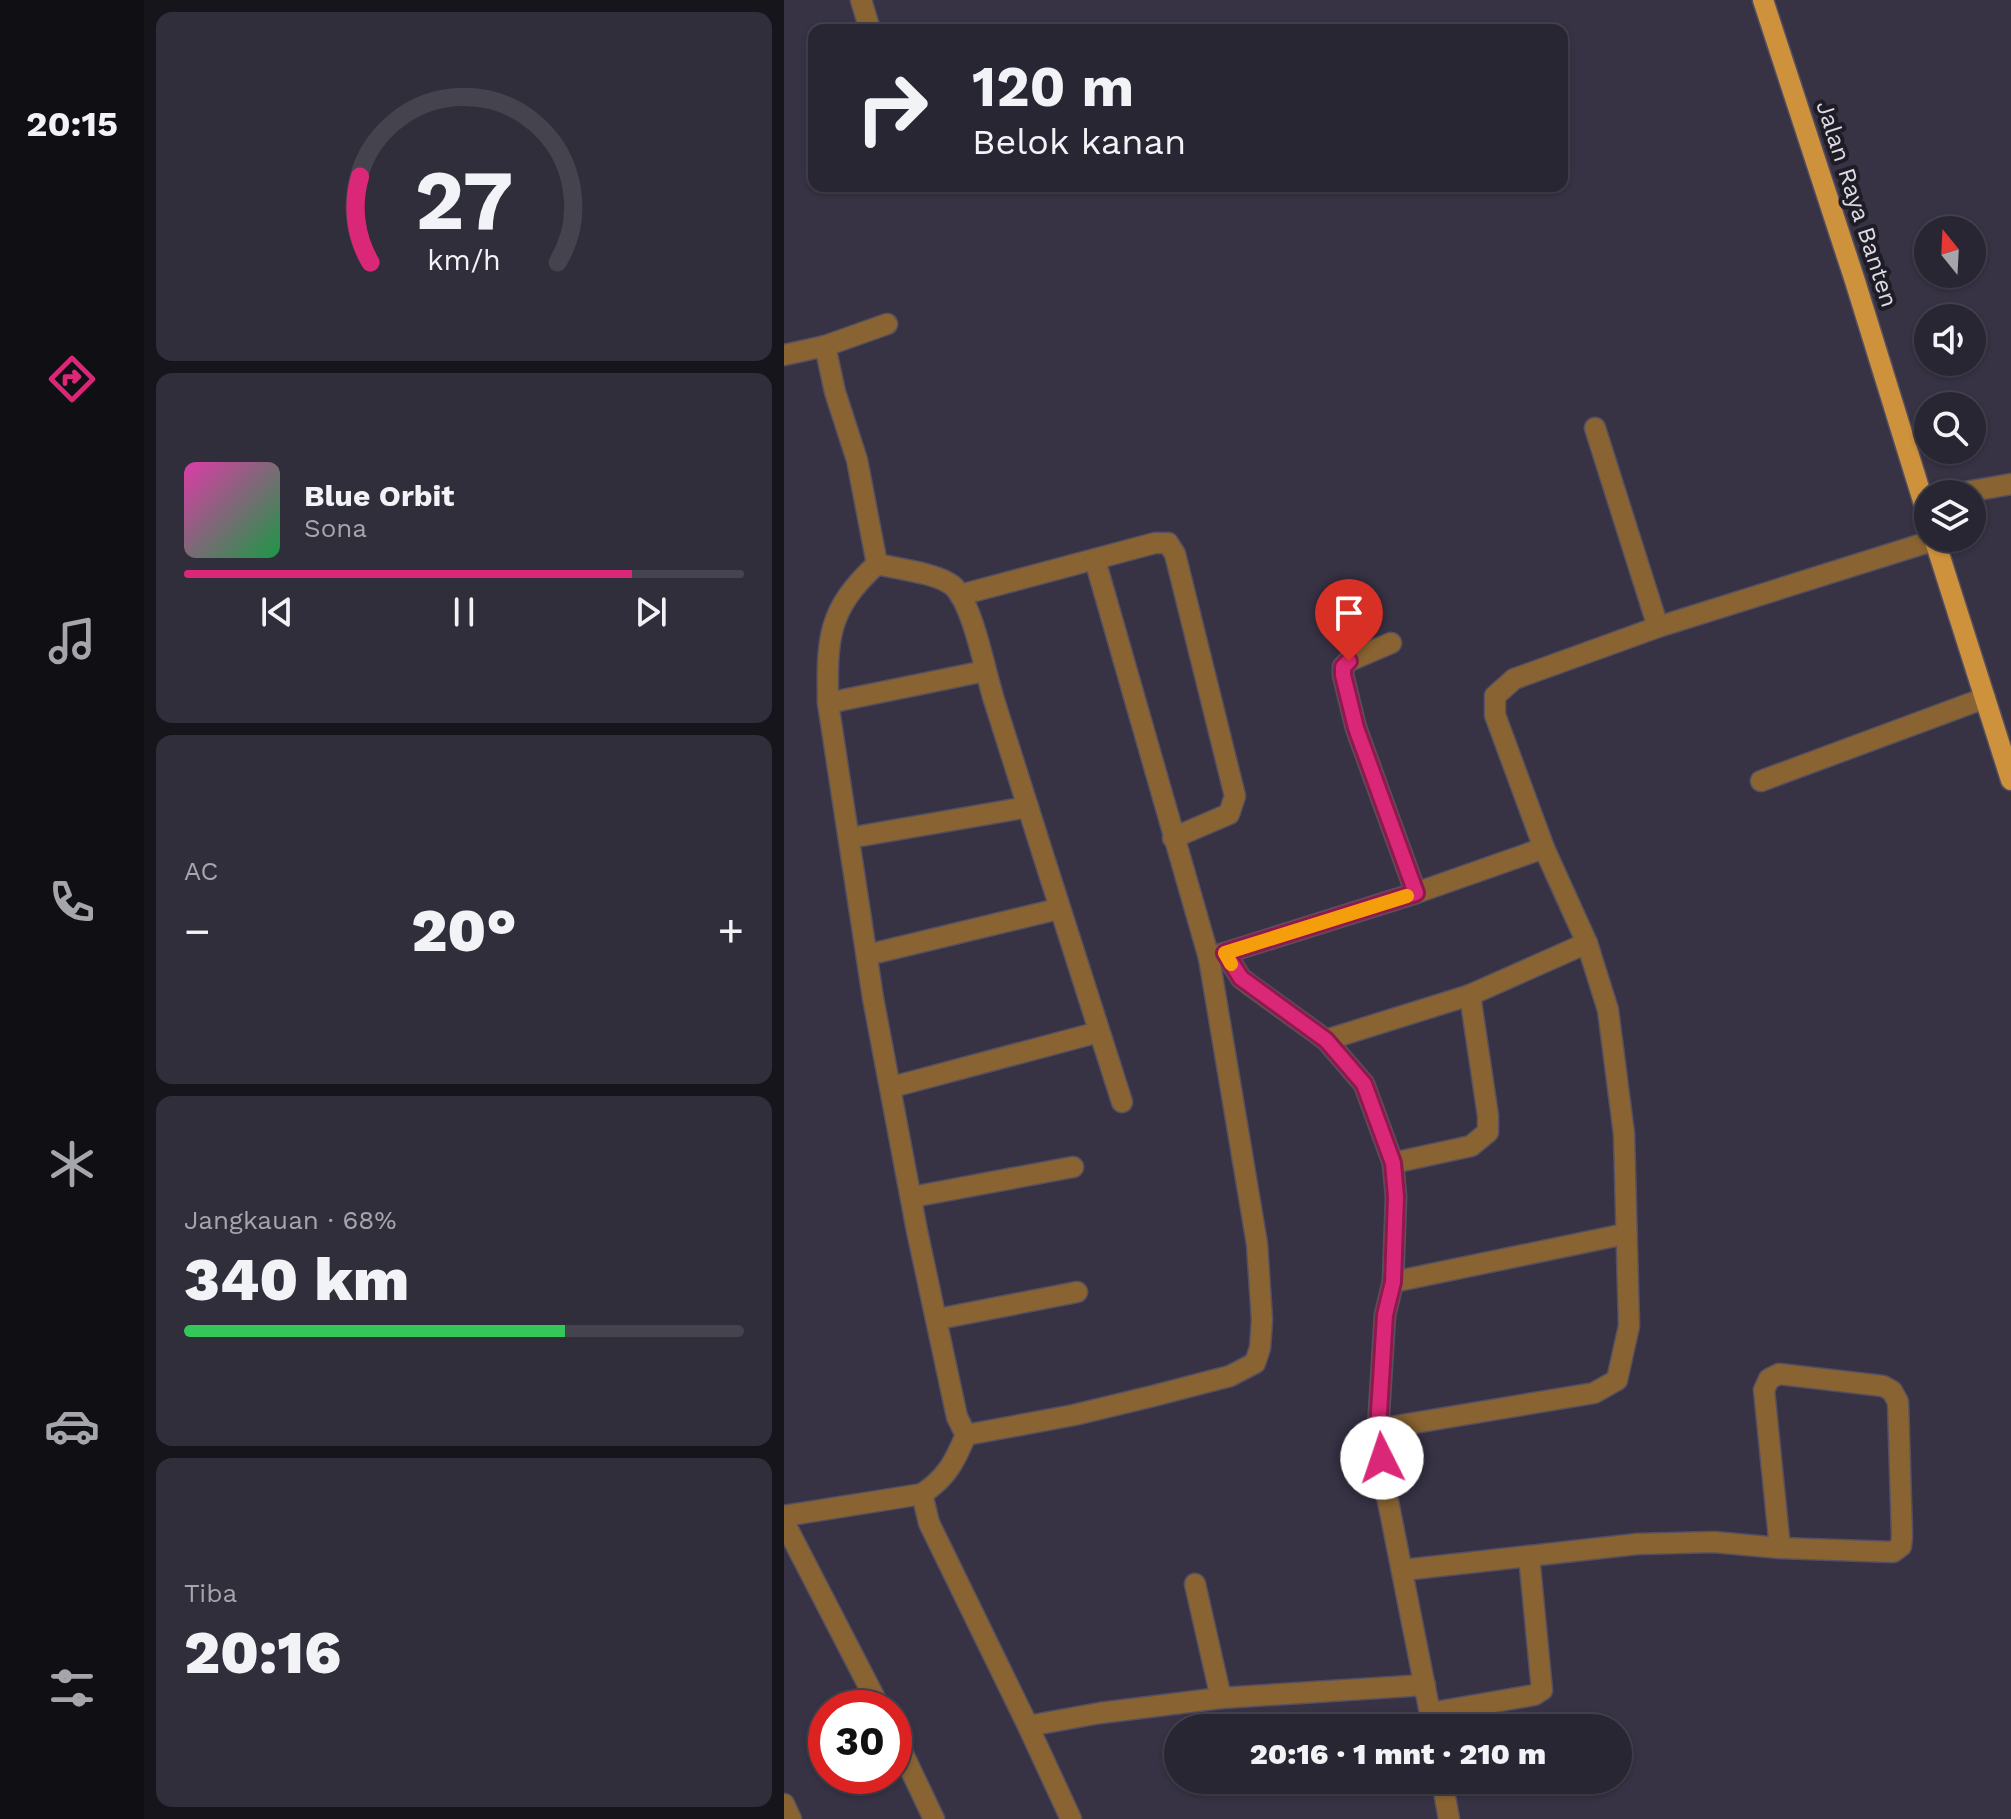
<!DOCTYPE html>
<html lang="id">
<head>
<meta charset="utf-8">
<style>
	body { margin:0; font-family:"Work Sans",sans-serif; background:#312e3b; color:#f1f3f6; height:100vh; display:flex; flex-direction:column; font-size:30px; white-space:nowrap }
	* { box-sizing:border-box; margin:0 }
	p { font-size:26px; color:#a5a5ac }
	.icon { flex:none; width:44px; height:44px; fill:none; stroke:currentColor; stroke-width:2; stroke-linecap:round; stroke-linejoin:round }
	.map { position:relative; flex:1; overflow:hidden }
	.side { display:flex; flex-direction:column; gap:12px; padding:12px; background:#17151c; width:640px }
	.side>* { flex:none }
	.banner { position:absolute; left:24px; top:24px; width:760px; height:168px; border-radius:16px; box-shadow:0 2px 6px #0004,0 0 0 2px #45434e; background:#292633; color:#f1f3f6; overflow:hidden }
	.needle { width:52px; rotate:342deg }
	.buttons { position:absolute; left:1130px; top:216px; display:grid; gap:16px }
	.buttons a { display:grid; place-items:center; width:72px; height:72px; border-radius:50%; background:#292633; box-shadow:0 2px 6px #0004,0 0 0 2px #45434e; font-size:40px }
	.speed { position:absolute; left:24px; top:1690px; display:flex; gap:16px; font-size:40px; font-weight:700; text-align:center }
	.speed>* { display:grid; place-content:center; width:104px; height:104px; border-radius:50%; background:#292633; box-shadow:0 2px 6px #0004,0 0 0 2px #45434e; line-height:1 }
	.speed .limit { border:12px solid #d22; background:#fff; color:#111 }
	.pin { position:absolute; display:grid; place-items:center; width:68px; height:68px; color:#fff; margin:-82px -34px; border-radius:50% 50% 50% 0; rotate:-45deg; box-shadow:0 0 8px #0007 }
	.pin .icon { rotate:45deg }
	.me { position:absolute; width:88px; margin:-44px; rotate:356deg; stroke-linejoin:round; filter:drop-shadow(0 0 6px #0008) }
	.turn { display:flex; align-items:center; gap:28px; height:168px; padding:0 32px; font-size:36px }
	.turn .icon { width:104px; height:104px; stroke-width:2.5 }
	.turn b { display:block; font-size:56px; line-height:68px }
	.big { font-size:60px; font-weight:800; line-height:1.1 }
	.side .widget { flex:1; display:flex; flex-direction:column; justify-content:center; gap:12px; min-width:0; padding:0 28px; border-radius:16px; background:#312e3b }
	.side .dial { align-items:center; gap:0 }
	.dial svg { height:208px; overflow:visible; fill:none; stroke:#45434e; stroke-width:7; stroke-linecap:round; text-anchor:middle }
	.dial text { fill:#f1f3f6; stroke:none }
	.song { display:flex; align-items:center; gap:24px }
	.cover { width:96px; height:96px; border-radius:12px; background:linear-gradient(135deg,hsl(320 70% 55%),hsl(140 70% 35%)) }
	.played { height:8px; border-radius:4px; background:linear-gradient(90deg,#db2777 80%,#45434e 80%) }
	.keys { display:flex; justify-content:space-around; direction:ltr }
	.heat { display:flex; justify-content:space-between; align-items:center; font-size:44px; direction:ltr }
	.charge { height:12px; border-radius:6px; background:linear-gradient(90deg,#34c759 68%,#45434e 0) }
	.trip { position:absolute; left:380px; top:1714px; width:468px; height:80px; border-radius:40px; background:#292633; box-shadow:0 2px 6px #0004,0 0 0 2px #45434e; font-weight:800; line-height:80px; text-align:center }
	main { display:flex; flex:1; min-height:0 }
	.dock { display:flex; flex-direction:column; width:144px; justify-content:space-around; align-items:center; background:#100f14; color:#a5a5ac }
	.dock .icon { width:56px; height:56px }
	.dock .selected { color:#db2777 }
	.dock b { font-size:36px; color:#f1f3f6 }
	.map>svg:first-child { display:block }
</style>
</head>
<body>
<main>
<nav class="dock">
<b>20:15</b>
<svg class="icon selected" aria-label="directions" viewBox="0 0 24 24"><path d="M12 3l9 9-9 9-9-9zM9 14v-3h6M13 9l2 2-2 2"/></svg>
<svg class="icon" aria-label="music" viewBox="0 0 24 24"><path d="M9 18V5l10-2v13"/><circle cx="6" cy="18" r="3"/><circle cx="16" cy="16" r="3"/></svg>
<svg class="icon" aria-label="phone" viewBox="0 0 24 24"><path d="M5 4h4l2 5-3 2q2 4 5 5l2-3 5 2v4C11 20 4 13 5 4z"/></svg>
<svg class="icon" aria-label="climate" viewBox="0 0 24 24"><path d="M12 3v18M4 7l16 10M4 17L20 7"/></svg>
<svg class="icon" aria-label="car" viewBox="0 0 24 24"><path d="M5 17H2v-5l4-1 3-4h7l3 4 3 1v5h-3M9 17h6M6 11h13"/><circle cx="7" cy="17" r="2"/><circle cx="17" cy="17" r="2"/></svg>
<svg class="icon" aria-label="filters" viewBox="0 0 24 24"><path d="M4 7h16M4 17h16"/><circle cx="9" cy="7" r="2"/><circle cx="15" cy="17" r="2"/></svg>
</nav>
<section class="side">
<div class="widget dial"><svg viewBox="0 0 100 80">
<path d="M14 69A42 42 0 1 1 86 69"/>
<path d="M14 69A42 42 0 0 1 10 36" stroke="#db2777"/>
<text x="50" y="56" font-size="32" font-weight="700">27</text>
<text x="50" y="72" font-size="11">km/h</text>
</svg></div>
<div class="widget">
<div class="song"><i class="cover"></i><div><b>Blue Orbit</b><p>Sona</p></div></div>
<div class="played"></div>
<div class="keys"><svg class="icon" aria-label="previous" viewBox="0 0 24 24"><path d="M18 5L8 12l10 7zM5 5v14"/></svg><svg class="icon" aria-label="pause" viewBox="0 0 24 24"><path d="M8 5v14M16 5v14"/></svg><svg class="icon" aria-label="next" viewBox="0 0 24 24"><path d="M6 5l10 7-10 7zM19 5v14"/></svg></div>
</div>
<div class="widget"><p>AC</p>
<div class="heat"><a>−</a><b class="big">20°</b><a>+</a></div>
</div>
<div class="widget"><p>Jangkauan · 68%</p><b class="big">340 km</b><div class="charge"></div></div>
<div class="widget"><p>Tiba</p><b class="big">20:16</b></div>
</section>
<div class="map">
<svg width="1227" height="1819" viewBox="0 0 1227 1819">
	<rect width="100%" height="100%" fill="#373244"/>
	<g fill="none" stroke-linecap="round" stroke-linejoin="round">
		<g stroke="#555061" stroke-width="23">
			<g id="minor">
				<polyline points="77,0 86,30"/>
				<polyline points="41,346 51,392 73,460 93,564"/>
				<polyline points="0,355 41,346 103,324"/>
				<polyline points="811,428 874,627"/>
				<polyline points="1170,494 1227,484"/>
				<polyline points="176,595 371,543 384,543 391,554 451,796 445,814 389,838"/>
				<polyline points="607,643 565,661 559,667 559,675 572,728 632,893"/>
				<polyline points="44,703 201,671"/>
				<polyline points="977,781 1201,698"/>
				<polyline points="65,838 244,807"/>
				<polyline points="441,953 457,978 466,985 542,1040 686,995"/>
				<polyline points="83,955 274,909"/>
				<polyline points="425,958 632,893 760,848"/>
				<polyline points="542,1040 580,1084 609,1163"/>
				<polyline points="108,1087 315,1032"/>
				<polyline points="128,1197 289,1167"/>
				<polyline points="609,1282 841,1234"/>
				<polyline points="154,1319 293,1292"/>
				<polyline points="594,1429 810,1393 833,1380 845,1326 840,1134 824,1010 803,943 760,848 711,715 711,696 730,679 874,627 1151,540"/>
				<path d="M 182,1435 L 173,1417 L 133,1231 L 89,998 L 44,703 C 43,638 43,610 93,564 C 113,569 154,573 169,586 C 189,604 201,672 210,700 C 253,834 294,968 338,1102"/>
				<polyline points="182,1435 290,1415 369,1396 446,1376 471,1363 476,1348 478,1320 473,1244 425,958 311,560"/>
				<path d="M 182,1435 C 170,1463 163,1477 138,1494 L 145,1523 L 244,1726 L 316,1713 L 437,1698 L 641,1685"/>
				<polyline points="0,1516 138,1494"/>
				<polyline points="0,1522 96,1708"/>
				<polyline points="619,1570 853,1544 930,1542 996,1548 1109,1552 1117,1546 1118,1536 1114,1402 1108,1391 1099,1386 995,1374 985,1379 980,1390 996,1548"/>
				<polyline points="411,1584 437,1698"/>
				<polyline points="646,1713 750,1695 758,1690 745,1556"/>
				<polyline points="244,1726 287,1819"/>
				<polyline points="649,1728 601,1486 594,1429 601,1315 609,1282 612,1197 609,1163 687,1146 704,1132 704,1116 686,995 803,943"/>
				<polyline points="110,1735 150,1819"/>
				<polyline points="658,1780 665,1819"/>
				<polyline points="0,1804 7,1819"/>
			</g>
		</g>
		<g stroke="#555061" stroke-width="23">
			<g id="primary">
				<polyline points="979,0 1071,281 1144,517"/>
				<polyline points="1150,538 1227,780"/>
			</g>
		</g>
		<use href="#minor" stroke="#896331" stroke-width="20"/>
		<use href="#primary" stroke="#cf923c" stroke-width="20"/>
	</g>
	<g fill="none" stroke-linecap="round" stroke-linejoin="round">
		<g stroke="#8e194d" stroke-width="20">
			<polyline id="route" points="565,661 559,667 559,675 572,728 632,893 441,953 457,978 542,1040 580,1084 609,1163 612,1197 609,1282 601,1315 594,1429 598,1458"/>
		</g>
		<use href="#route" stroke="#db2777" stroke-width="14"/>
		<polyline stroke="#f59e0b" stroke-width="14" points="447,964 441,953 623,896"/>
	</g>
	<g text-anchor="middle" dominant-baseline="central" stroke-width="8" stroke-linejoin="round" paint-order="stroke">
		<g font-size="24" fill="#dddae5" stroke="#1e1c24">
			<text transform="translate(1073 204) rotate(72)">Jalan Raya Banten</text>
		</g>
	</g>
</svg>
<div class="buttons">
<a><svg class="needle" viewBox="-14 -14 28 28"><path d="M0-13l5 13h-10z" fill="#e53935"/><path d="M0 13l5-13h-10z" fill="#a5a5ac"/></svg></a>
<a><svg class="icon" aria-label="sound" viewBox="0 0 24 24"><path d="M4 9h4l5-4v14l-5-4H4zM17 9q2 3 0 6"/></svg></a>
<a><svg class="icon" aria-label="search" viewBox="0 0 24 24"><circle cx="10" cy="10" r="6"/><path d="M15 15l6 6"/></svg></a>
<a><svg class="icon" aria-label="layers" viewBox="0 0 24 24"><path d="M12 4l9 5-9 5-9-5zM3 14l9 5 9-5"/></svg></a>
</div>
<div class="speed"><div class="limit">30</div></div>
<div class="pin" style="left:565px;top:661px;background:#d93025"><svg class="icon" aria-label="arrive" viewBox="0 0 24 24"><path d="M6 21V4h12l-3 4 3 4H6"/></svg></div>
<svg class="me" style="left:598px;top:1458px" viewBox="-20 -20 40 40"><circle r="19" fill="#fff"/><path d="M0-13L10 11 0 6-10 11z" fill="#db2777"/></svg>
<div class="trip">20:16 · 1 mnt · 210 m</div>
<div class="banner">
<div class="turn"><svg class="icon" aria-label="right" viewBox="0 0 24 24"><path d="M7 20v-9h11M14 6l5 5-5 5"/></svg><div><b>120 m</b>Belok kanan</div></div>
</div>
</div>
</main>
</body>
</html>
